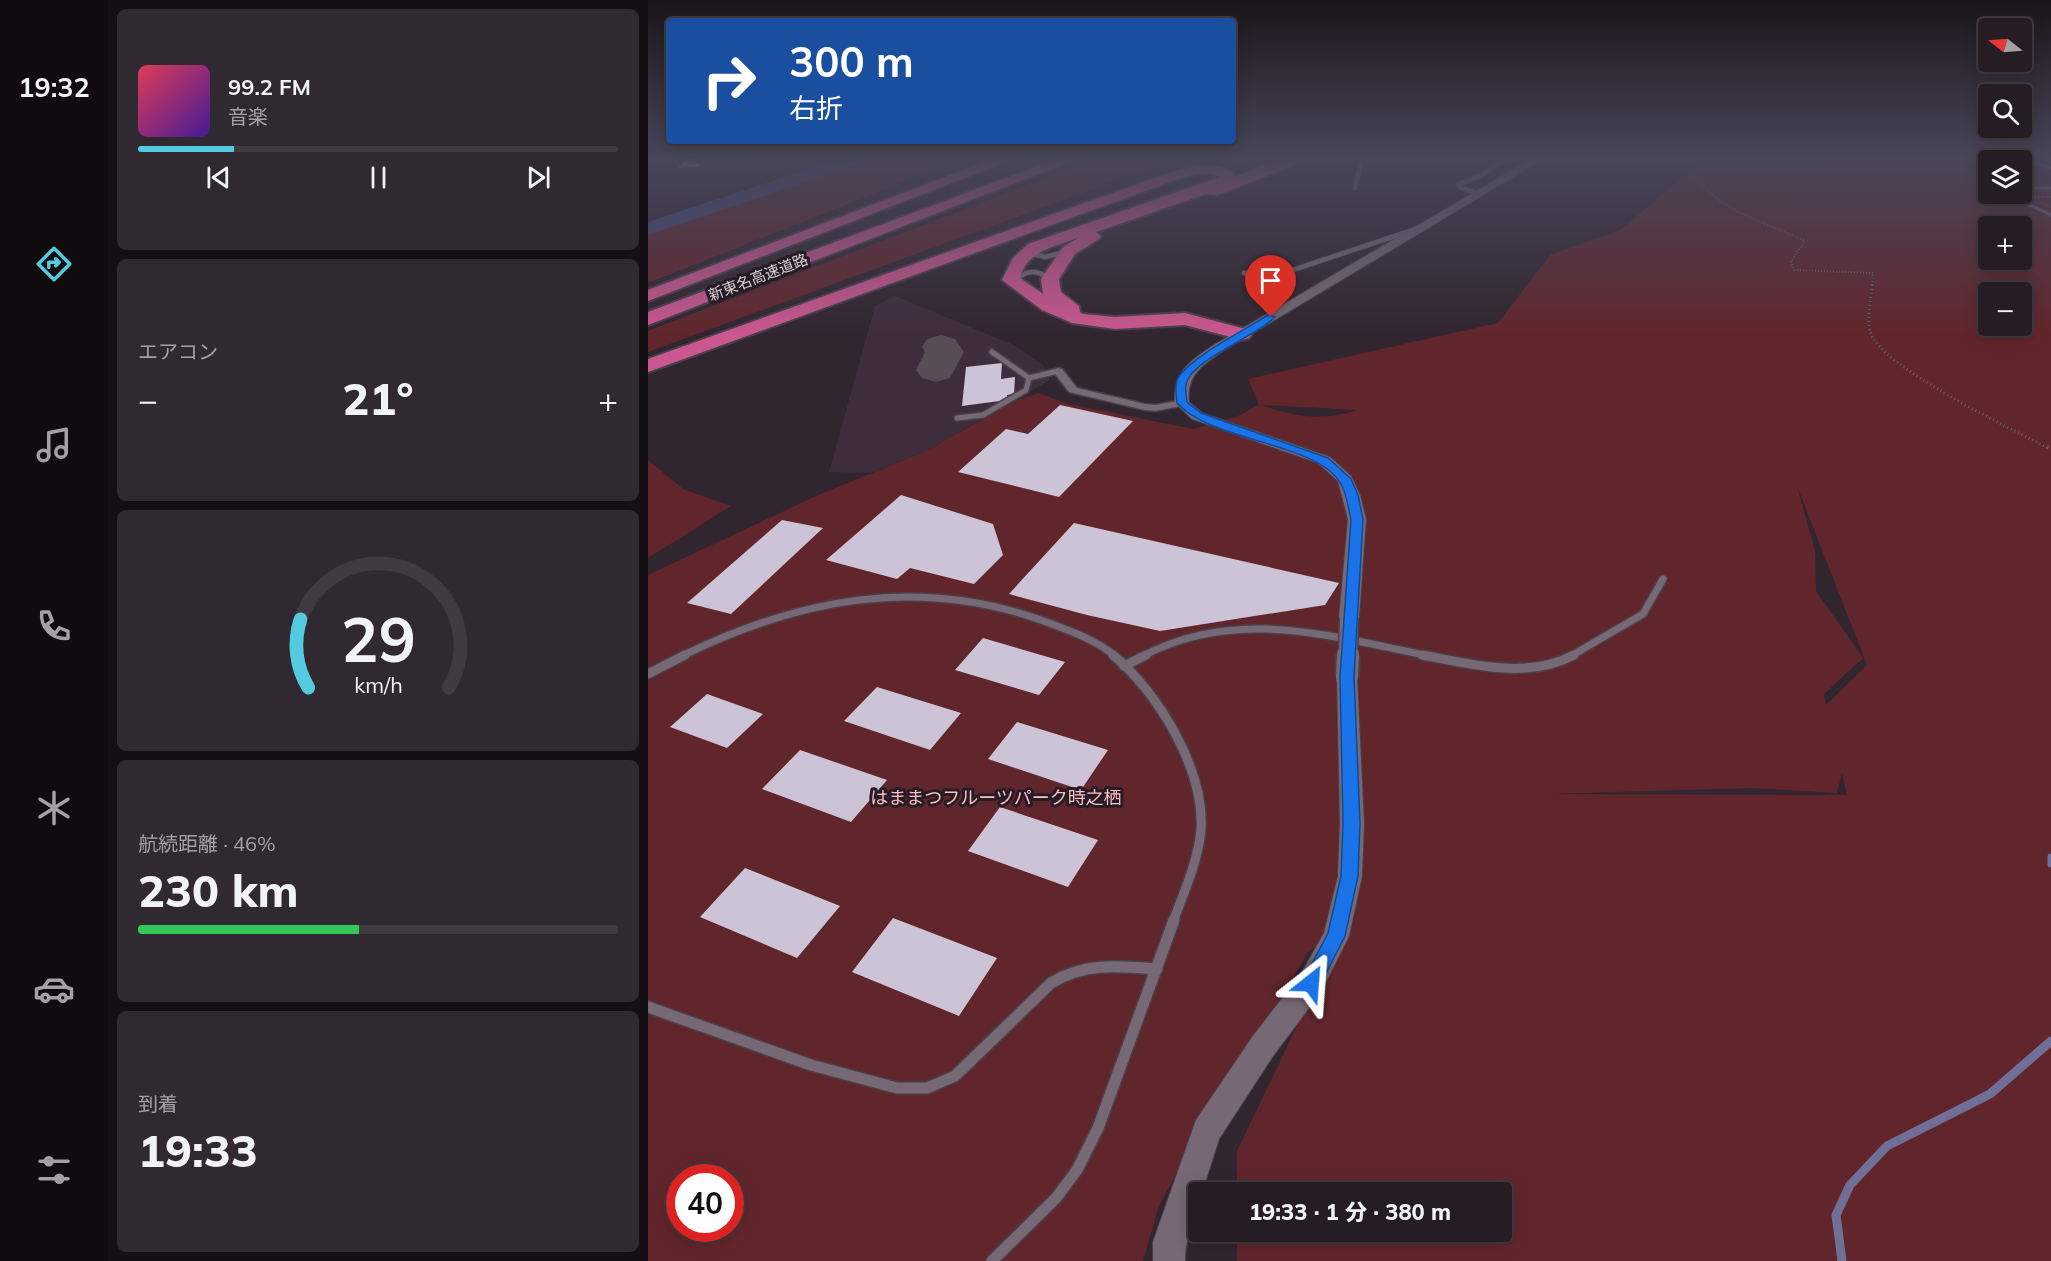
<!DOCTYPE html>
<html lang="ja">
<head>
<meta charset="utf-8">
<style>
	body { margin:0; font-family:Mulish,"Noto Sans JP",sans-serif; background:#312931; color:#f1f3f6; height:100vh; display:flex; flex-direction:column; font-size:22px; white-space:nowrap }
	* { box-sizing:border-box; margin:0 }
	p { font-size:20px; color:#a3a1a6 }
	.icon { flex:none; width:33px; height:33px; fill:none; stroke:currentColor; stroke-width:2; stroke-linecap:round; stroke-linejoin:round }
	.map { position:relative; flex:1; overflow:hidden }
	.panel { display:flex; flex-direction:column; gap:9px; padding:9px; background:#140f14; width:540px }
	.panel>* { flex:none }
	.banner { position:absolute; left:18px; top:18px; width:570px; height:126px; border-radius:6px; box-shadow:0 3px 15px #0003,0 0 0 2px #423a41; background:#1a4fa0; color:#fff; overflow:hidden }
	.needle { width:39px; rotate:287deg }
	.tools { position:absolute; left:1330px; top:18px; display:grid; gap:12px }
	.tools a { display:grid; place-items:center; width:54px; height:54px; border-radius:6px; background:#251c24; box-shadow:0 3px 15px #0003,0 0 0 2px #423a41; font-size:30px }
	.speed { position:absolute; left:18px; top:1164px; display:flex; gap:12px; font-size:30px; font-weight:700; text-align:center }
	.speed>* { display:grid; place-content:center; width:78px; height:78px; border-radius:50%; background:#251c24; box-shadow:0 3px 15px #0003,0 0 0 2px #423a41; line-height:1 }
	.speed .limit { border:9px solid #d22; background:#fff; color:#111 }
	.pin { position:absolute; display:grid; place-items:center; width:51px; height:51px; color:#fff; margin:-62px -26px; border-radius:50% 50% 50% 0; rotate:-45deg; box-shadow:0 0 6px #0007 }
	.pin .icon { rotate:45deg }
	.me { position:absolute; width:66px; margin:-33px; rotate:28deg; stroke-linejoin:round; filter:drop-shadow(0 0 4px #0008) }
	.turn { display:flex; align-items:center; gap:21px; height:126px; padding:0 24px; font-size:27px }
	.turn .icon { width:78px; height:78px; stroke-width:2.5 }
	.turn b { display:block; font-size:42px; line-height:51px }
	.big { font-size:45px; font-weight:800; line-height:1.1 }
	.panel .tile { flex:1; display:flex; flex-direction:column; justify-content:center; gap:9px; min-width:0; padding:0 21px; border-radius:9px; background:#312931 }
	.panel .dial { align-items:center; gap:0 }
	.dial svg { height:156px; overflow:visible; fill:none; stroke:#423a41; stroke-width:7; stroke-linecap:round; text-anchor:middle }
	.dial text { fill:#f1f3f6; stroke:none }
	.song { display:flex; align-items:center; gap:18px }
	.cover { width:72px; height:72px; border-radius:9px; background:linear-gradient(135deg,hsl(350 70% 55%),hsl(260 70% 35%)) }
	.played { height:6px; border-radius:3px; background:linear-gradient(90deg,#54cade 20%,#423a41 20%) }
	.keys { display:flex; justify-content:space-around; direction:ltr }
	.heat { display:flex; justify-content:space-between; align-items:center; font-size:33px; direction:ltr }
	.charge { height:9px; border-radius:4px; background:linear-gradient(90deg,#34c759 46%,#423a41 0) }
	.trip { position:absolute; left:540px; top:1182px; width:324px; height:60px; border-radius:6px; background:#251c24; box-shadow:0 3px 15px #0003,0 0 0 2px #423a41; font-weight:800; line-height:60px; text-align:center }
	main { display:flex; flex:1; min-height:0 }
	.tabs { display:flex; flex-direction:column; width:108px; justify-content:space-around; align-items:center; background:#0f0b0e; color:#a3a1a6 }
	.tabs .icon { width:42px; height:42px }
	.tabs .selected { color:#54cade }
	.tabs b { font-size:27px; color:#f1f3f6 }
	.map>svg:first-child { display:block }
</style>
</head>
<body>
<main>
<nav class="tabs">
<b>19:32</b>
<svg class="icon selected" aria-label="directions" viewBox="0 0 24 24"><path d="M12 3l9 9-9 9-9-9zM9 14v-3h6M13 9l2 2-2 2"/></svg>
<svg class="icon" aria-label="music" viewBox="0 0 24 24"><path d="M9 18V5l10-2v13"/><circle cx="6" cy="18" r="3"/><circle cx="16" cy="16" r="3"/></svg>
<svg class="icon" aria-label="phone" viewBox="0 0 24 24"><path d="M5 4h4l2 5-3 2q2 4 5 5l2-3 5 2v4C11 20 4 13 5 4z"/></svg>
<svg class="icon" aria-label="climate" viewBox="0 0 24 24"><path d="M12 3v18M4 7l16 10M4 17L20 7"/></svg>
<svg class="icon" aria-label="car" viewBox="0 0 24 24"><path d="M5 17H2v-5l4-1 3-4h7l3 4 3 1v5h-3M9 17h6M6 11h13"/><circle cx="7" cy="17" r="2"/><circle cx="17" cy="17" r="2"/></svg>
<svg class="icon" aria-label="filters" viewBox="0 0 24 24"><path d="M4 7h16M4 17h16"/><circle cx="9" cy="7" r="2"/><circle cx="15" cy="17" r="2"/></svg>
</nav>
<section class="panel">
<div class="tile">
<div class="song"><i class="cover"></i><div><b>99.2 FM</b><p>音楽</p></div></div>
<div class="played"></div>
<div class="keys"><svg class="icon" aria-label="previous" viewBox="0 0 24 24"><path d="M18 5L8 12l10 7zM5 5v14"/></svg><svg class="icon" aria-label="pause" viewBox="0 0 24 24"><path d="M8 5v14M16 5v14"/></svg><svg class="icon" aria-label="next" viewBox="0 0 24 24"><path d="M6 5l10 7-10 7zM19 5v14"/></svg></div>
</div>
<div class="tile"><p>エアコン</p>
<div class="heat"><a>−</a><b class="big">21°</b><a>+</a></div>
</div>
<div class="tile dial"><svg viewBox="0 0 100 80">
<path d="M14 69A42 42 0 1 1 86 69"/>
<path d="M14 69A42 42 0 0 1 10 34" stroke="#54cade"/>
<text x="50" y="56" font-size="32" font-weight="700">29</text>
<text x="50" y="72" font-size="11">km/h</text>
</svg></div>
<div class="tile"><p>航続距離 · 46%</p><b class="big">230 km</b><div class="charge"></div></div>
<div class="tile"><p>到着</p><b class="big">19:33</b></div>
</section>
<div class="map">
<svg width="1403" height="1261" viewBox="0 0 1403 1261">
	<rect width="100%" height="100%" fill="#312530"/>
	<polygon fill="#3e2d3d" points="247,296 366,345 395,365 402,380 278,451 223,473 181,472 227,306"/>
	<g fill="#61262c" fill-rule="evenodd">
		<polygon points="200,159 314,159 0,283 0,234"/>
		<polygon points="447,159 527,159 0,352 0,331"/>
		<path d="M 1184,159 L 1403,159 L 1403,1261 L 589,1261 L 589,1232 L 854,1232 L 854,1192 L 589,1192 L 589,1151 L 698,924 L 660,952 L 617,1027 L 561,1114 L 511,1206 L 495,1261 L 0,1261 L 0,575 L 168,496 L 278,451 L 367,401 L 390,393 L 417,403 L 545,429 L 588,417 L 611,405 L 600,379 L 850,323 L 902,255 L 972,230 L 1051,164 L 1153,163 ZM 1341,160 L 1374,160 L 1374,194 L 1341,194 ZM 1341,226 L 1374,226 L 1374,260 L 1341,260 ZM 1341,292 L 1374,292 L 1374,326 L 1341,326 ZM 614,405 L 615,405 L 709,410 C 678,421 645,417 614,405 ZM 1149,486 L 1219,665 L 1178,705 L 1176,694 L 1215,658 L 1168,591 L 1167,550 ZM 1194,773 L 1199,795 L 900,794 L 1104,788 L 1189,793 ZM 32,1178 L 82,1178 L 82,1228 L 32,1228 Z"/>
		<polygon points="0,460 35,489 83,506 0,558"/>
	</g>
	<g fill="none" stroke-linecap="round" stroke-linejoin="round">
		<g stroke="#706f97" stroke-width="3">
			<polyline points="1371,159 1403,168"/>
			<polyline points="1374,188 1403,188"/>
			<polyline points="1358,194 1403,215"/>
		</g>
		<polyline stroke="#706f97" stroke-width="7" points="1403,857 1403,864"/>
		<polyline stroke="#706f97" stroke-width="9" points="1194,1261 1188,1215 1202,1185 1239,1146 1342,1094 1403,1041"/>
		<polygon fill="#44457b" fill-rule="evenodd" points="191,159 217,159 214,163 0,235 0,222"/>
		<polygon fill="#584d57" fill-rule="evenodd" points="293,335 307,339 316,352 302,378 288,382 274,378 268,370 277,352 274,347 279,339"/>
	</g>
	<g fill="#ccc4d6">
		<polygon points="39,159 51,159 47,164 53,163 50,167 30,168"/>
		<polygon points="354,363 353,379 367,377 366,394 359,395 359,400 314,406 318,367"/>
		<polygon points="412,405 485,421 411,497 310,472 358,429 380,434"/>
		<polygon points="253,495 345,524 355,555 326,584 262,568 249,579 178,560"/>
		<polygon points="134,520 175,528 83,614 39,603"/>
		<polygon points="426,523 691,583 677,605 512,631 439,615 361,594"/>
		<polygon points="335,638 417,662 391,695 307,670"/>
		<polygon points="229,687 313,713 282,750 196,721"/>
		<polygon points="59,694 115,714 79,748 22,727"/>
		<polygon points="369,722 460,750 433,790 340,759"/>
		<polygon points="152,750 239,780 203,822 114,789"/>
		<polygon points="352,807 450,840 420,887 320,851"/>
		<polygon points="97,868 192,906 149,958 52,917"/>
		<polygon points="245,918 349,958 311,1016 204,972"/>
	</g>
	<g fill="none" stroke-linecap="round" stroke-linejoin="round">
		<g stroke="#4a404a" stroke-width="6">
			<g id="service-far4">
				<polyline points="707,188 713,164"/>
				<polyline points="832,194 813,188 810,184 832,176 857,159"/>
				<polyline points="386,249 385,254 397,257 417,252"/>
				<polyline points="596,273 618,279 768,229"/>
				<path d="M 368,280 C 379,269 390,270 402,279"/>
			</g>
		</g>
		<g stroke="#4a404a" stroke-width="8">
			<g id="service-far3">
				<polyline points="344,352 381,378 410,371"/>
				<polyline points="309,418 335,415 378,390 381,378"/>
			</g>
		</g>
		<g stroke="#4a404a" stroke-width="10">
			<g id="service-far2">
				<path d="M 34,656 C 150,599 268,576 393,620 C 417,629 447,639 467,656"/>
				<path d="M 495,656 C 589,606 684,637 782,656"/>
				<polyline points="923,656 995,614 1015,579"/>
			</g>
		</g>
		<g stroke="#4a404a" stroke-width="12">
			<g id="service-far1">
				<path d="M 465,655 C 510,692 557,770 553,830 C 550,861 536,892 525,922"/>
				<path d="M 774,655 C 824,664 879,680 926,655"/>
				<polyline points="476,666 498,655"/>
				<polyline points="0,674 37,655"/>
			</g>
		</g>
		<g stroke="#4a404a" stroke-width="14">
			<g id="service">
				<path d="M 0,1007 L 163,1065 L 249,1088 L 279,1088 L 307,1076 L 403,983 C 437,962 471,966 509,969"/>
				<polyline points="344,1261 408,1198 429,1170 450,1128 526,920"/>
			</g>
		</g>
		<g stroke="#4a404a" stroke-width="3">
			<polygon id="minor" points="410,368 414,369 429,388 497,404 507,405 534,400 540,403 538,405 507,411 497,410 421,392 405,371"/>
		</g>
		<g stroke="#4a404a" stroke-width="2">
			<g id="tertiary">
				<path d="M 883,159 L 895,159 L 575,351 C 555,364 538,375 541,402 L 554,413 L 682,457 L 703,476 L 712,495 L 718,519 L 711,618 L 708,623 L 694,623 L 691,618 L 700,519 L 690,481 L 670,463 L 544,419 L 527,403 C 524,373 543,360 566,345 Z"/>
				<path d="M 699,669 L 706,672 L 709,677 L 716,823 L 714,876 L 701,936 L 673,992 L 625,1056 L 571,1139 L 554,1192 L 550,1192 C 550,1216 537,1234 537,1261 L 505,1261 L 505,1242 L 548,1120 L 605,1036 L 653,974 L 676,933 L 690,876 L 692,823 L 689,677 L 692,672 Z"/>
			</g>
		</g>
		<g stroke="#4a404a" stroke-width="4">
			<g id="motorway">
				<polygon points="345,159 365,159 0,301 0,290"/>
				<polygon points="409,159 429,159 0,325 0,312"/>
				<path d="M 640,159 L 647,163 L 645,166 L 569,195 L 558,194 L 448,232 L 453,236 L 451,239 L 427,254 L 411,279 L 413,292 L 431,306 L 432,312 L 435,314 L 467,317 L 537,313 L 601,330 L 604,334 L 601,338 L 594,340 L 537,325 L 467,329 L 424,323 L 394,310 L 354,280 L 365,258 L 380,244 L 572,177 C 552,166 517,185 497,191 L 0,372 L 0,359 L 487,185 C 515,176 558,154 585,173 L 586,177 L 619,164 ZM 430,238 L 415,247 L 393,279 L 395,294 L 372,278 C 378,251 408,246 430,238 Z"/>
			</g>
		</g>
		<g stroke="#695f68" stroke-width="2" stroke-dasharray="1 2" stroke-linecap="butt">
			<path d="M 1087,159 L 1034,160 C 1071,214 1102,215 1157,241 L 1143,261 L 1146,270 L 1225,273 L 1224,286"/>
			<polyline points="1403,197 1379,197 1403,207"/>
		</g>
		<path stroke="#695f68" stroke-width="3" stroke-dasharray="1 3" stroke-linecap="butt" d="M 1224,285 C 1223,299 1219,317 1222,331 C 1230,366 1368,431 1402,449"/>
		<polyline stroke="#695f68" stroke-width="4" stroke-dasharray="1.5 4" stroke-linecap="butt" points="1399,447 1403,449"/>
		<use href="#service-far4" stroke="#766875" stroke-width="4.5"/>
		<use href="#service-far3" stroke="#766875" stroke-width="5"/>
		<use href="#service-far2" stroke="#766875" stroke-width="7"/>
		<use href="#service-far1" stroke="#766875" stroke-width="9"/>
		<use href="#service" stroke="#766875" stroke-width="11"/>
		<use href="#minor" fill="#766875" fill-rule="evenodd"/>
		<use href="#tertiary" fill="#766875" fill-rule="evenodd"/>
		<use href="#motorway" fill="#cb5790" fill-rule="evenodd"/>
		<g stroke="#4a404a" stroke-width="21" stroke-linecap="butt">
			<polyline id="tertiary-bridge-far1" points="700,656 701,618"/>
		</g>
		<g stroke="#4a404a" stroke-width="26" stroke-linecap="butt">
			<polyline id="tertiary-bridge" points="699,677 700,655"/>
		</g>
		<use href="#tertiary-bridge-far1" stroke="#766875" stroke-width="18"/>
		<use href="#tertiary-bridge" stroke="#766875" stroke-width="22"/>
	</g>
	<linearGradient id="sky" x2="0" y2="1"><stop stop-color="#1b141a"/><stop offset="0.47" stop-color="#484659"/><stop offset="1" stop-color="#484659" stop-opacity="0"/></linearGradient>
	<rect width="1403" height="335" fill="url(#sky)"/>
	<path fill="#1a73e8" stroke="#114b97" stroke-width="1.5" d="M 620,315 L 627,317 C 608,336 552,357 540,379 C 536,386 538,394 539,402 L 553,413 L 680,458 L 703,479 L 710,495 L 715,519 L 706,677 L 712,823 L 710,876 L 697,936 L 670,989 L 663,992 L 657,989 L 654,983 L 680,933 L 693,876 L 695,823 L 692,677 L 703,519 C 700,507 699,495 693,484 C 670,442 563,442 529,403 C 528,393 526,383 532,375 C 548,354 597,330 620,315 Z"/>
	<g text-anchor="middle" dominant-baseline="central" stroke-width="6" stroke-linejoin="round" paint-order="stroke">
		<g font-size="15" fill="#d8d0d7" stroke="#271b26">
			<text transform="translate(110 277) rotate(-21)">新東名高速道路</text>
		</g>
		<g font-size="18" fill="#fcbfc1" stroke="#271b26">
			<text x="348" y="797">はままつフルーツパーク時之栖</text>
		</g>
	</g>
</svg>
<div class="tools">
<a><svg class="needle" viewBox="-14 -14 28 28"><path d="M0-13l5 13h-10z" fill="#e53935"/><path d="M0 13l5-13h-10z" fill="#a3a1a6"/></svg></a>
<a><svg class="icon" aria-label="search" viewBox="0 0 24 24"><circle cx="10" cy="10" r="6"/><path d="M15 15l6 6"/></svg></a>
<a><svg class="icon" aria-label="layers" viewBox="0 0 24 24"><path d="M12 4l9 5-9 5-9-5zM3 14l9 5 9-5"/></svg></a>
<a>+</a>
<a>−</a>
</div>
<div class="speed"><div class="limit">40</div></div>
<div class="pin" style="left:623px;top:317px;background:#d93025"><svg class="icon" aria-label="arrive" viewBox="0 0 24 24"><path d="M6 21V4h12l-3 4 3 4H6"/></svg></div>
<svg class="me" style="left:663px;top:983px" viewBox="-20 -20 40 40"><path d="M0-17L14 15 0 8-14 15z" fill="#1a73e8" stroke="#fff" stroke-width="4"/></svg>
<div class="trip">19:33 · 1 分 · 380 m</div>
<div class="banner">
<div class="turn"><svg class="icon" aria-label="right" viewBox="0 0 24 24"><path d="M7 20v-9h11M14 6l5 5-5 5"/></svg><div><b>300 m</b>右折</div></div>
</div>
</div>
</main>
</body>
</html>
